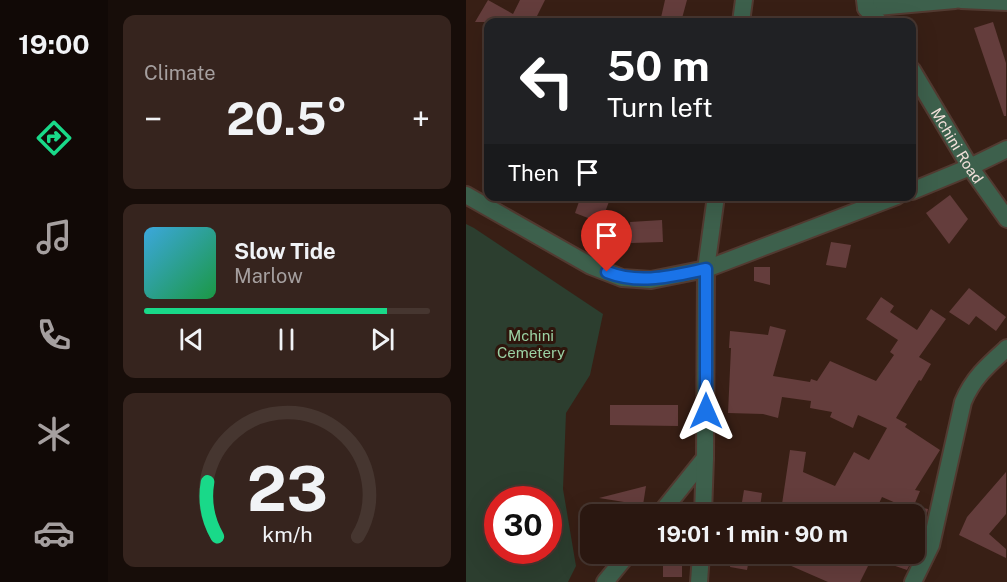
<!DOCTYPE html>
<html lang="en">
<head>
<meta charset="utf-8">
<style>
	body { margin:0; font-family:"Public Sans",sans-serif; background:#36241e; color:#f1f3f6; height:100vh; display:flex; flex-direction:column; font-size:22px; white-space:nowrap }
	* { box-sizing:border-box; margin:0 }
	p { font-size:20px; color:#a59f9f }
	.icon { flex:none; width:33px; height:33px; fill:none; stroke:currentColor; stroke-width:2; stroke-linecap:round; stroke-linejoin:round }
	.map { position:relative; flex:1; overflow:hidden }
	.panel { display:flex; flex-direction:column; gap:15px; padding:15px; background:#170d09; width:358px }
	.panel>* { flex:none }
	.banner { position:absolute; left:18px; top:18px; width:432px; height:183px; border-radius:12px; box-shadow:0 6px 24px #0002,0 0 0 2px #463630; background:#202124; color:#fff; overflow:hidden }
	.speed { position:absolute; left:18px; top:486px; display:flex; gap:12px; font-size:30px; font-weight:700; text-align:center }
	.speed>* { display:grid; place-content:center; width:78px; height:78px; border-radius:50%; background:#2a1710; box-shadow:0 6px 24px #0002,0 0 0 2px #463630; line-height:1 }
	.speed .limit { border:9px solid #d22; background:#fff; color:#111 }
	.pin { position:absolute; display:grid; place-items:center; width:51px; height:51px; color:#fff; margin:-62px -26px; border-radius:50% 50% 50% 0; rotate:-45deg; box-shadow:0 0 6px #0007 }
	.pin .icon { rotate:45deg }
	.me { position:absolute; width:66px; margin:-33px; rotate:0deg; stroke-linejoin:round; filter:drop-shadow(0 0 4px #0008) }
	.turn { display:flex; align-items:center; gap:21px; height:126px; padding:0 24px; font-size:27px }
	.turn .icon { width:78px; height:78px; stroke-width:2.5 }
	.turn b { display:block; font-size:42px; line-height:51px }
	.then { display:flex; align-items:center; height:57px; padding:0 24px; background:#0003; gap:12px; font-size:22px }
	.big { font-size:45px; font-weight:700; line-height:1.1 }
	.panel .card { flex:1; display:flex; flex-direction:column; justify-content:center; gap:9px; min-width:0; padding:0 21px; border-radius:12px; background:#36241e }
	.panel .dial { align-items:center; gap:0 }
	.dial svg { height:156px; overflow:visible; fill:none; stroke:#463630; stroke-width:7; stroke-linecap:round; text-anchor:middle }
	.dial text { fill:#f1f3f6; stroke:none }
	.song { display:flex; align-items:center; gap:18px }
	.cover { width:72px; height:72px; border-radius:9px; background:linear-gradient(135deg,hsl(200 70% 55%),hsl(140 70% 35%)) }
	.played { height:6px; border-radius:3px; background:linear-gradient(90deg,#19d989 85%,#463630 85%) }
	.keys { display:flex; justify-content:space-around; direction:ltr }
	.heat { display:flex; justify-content:space-between; align-items:center; font-size:33px; direction:ltr }
	.trip { position:absolute; left:114px; top:504px; width:345px; height:60px; border-radius:12px; background:#2a1710; box-shadow:0 6px 24px #0002,0 0 0 2px #463630; font-weight:700; line-height:60px; text-align:center }
	main { display:flex; flex:1; min-height:0 }
	.tabs { display:flex; flex-direction:column; width:108px; justify-content:space-around; align-items:center; background:#110906; color:#a59f9f }
	.tabs .icon { width:42px; height:42px }
	.tabs .on { color:#19d989 }
	.tabs b { font-size:27px; color:#f1f3f6 }
	.map>svg:first-child { display:block }
</style>
</head>
<body>
<main>
<nav class="tabs">
<b>19:00</b>
<svg class="icon on" aria-label="directions" viewBox="0 0 24 24"><path d="M12 3l9 9-9 9-9-9zM9 14v-3h6M13 9l2 2-2 2"/></svg>
<svg class="icon" aria-label="music" viewBox="0 0 24 24"><path d="M9 18V5l10-2v13"/><circle cx="6" cy="18" r="3"/><circle cx="16" cy="16" r="3"/></svg>
<svg class="icon" aria-label="phone" viewBox="0 0 24 24"><path d="M5 4h4l2 5-3 2q2 4 5 5l2-3 5 2v4C11 20 4 13 5 4z"/></svg>
<svg class="icon" aria-label="climate" viewBox="0 0 24 24"><path d="M12 3v18M4 7l16 10M4 17L20 7"/></svg>
<svg class="icon" aria-label="car" viewBox="0 0 24 24"><path d="M5 17H2v-5l4-1 3-4h7l3 4 3 1v5h-3M9 17h6M6 11h13"/><circle cx="7" cy="17" r="2"/><circle cx="17" cy="17" r="2"/></svg>
</nav>
<section class="panel">
<div class="card"><p>Climate</p>
<div class="heat"><a>−</a><b class="big">20.5°</b><a>+</a></div>
</div>
<div class="card">
<div class="song"><i class="cover"></i><div><b>Slow Tide</b><p>Marlow</p></div></div>
<div class="played"></div>
<div class="keys"><svg class="icon" aria-label="previous" viewBox="0 0 24 24"><path d="M18 5L8 12l10 7zM5 5v14"/></svg><svg class="icon" aria-label="pause" viewBox="0 0 24 24"><path d="M8 5v14M16 5v14"/></svg><svg class="icon" aria-label="next" viewBox="0 0 24 24"><path d="M6 5l10 7-10 7zM19 5v14"/></svg></div>
</div>
<div class="card dial"><svg viewBox="0 0 100 80">
<path d="M14 69A42 42 0 1 1 86 69"/>
<path d="M14 69A42 42 0 0 1 9 41" stroke="#19d989"/>
<text x="50" y="56" font-size="32" font-weight="700">23</text>
<text x="50" y="72" font-size="11">km/h</text>
</svg></div>
</section>
<div class="map">
<svg width="541" height="582" viewBox="0 0 541 582">
	<rect width="100%" height="100%" fill="#381f15"/>
	<path fill="#2c3e2f" fill-rule="evenodd" d="M 0,224 L 8,228 L 137,314 L 124,375 L 100,413 L 97,489 L 110,566 L 102,582 L 0,582 ZM 32,500 L 82,500 L 82,550 L 32,550 Z"/>
	<g fill="#643d3c">
		<polygon points="22,0 47,14 54,0 79,0 68,22 9,22"/>
		<polygon points="199,0 221,0 215,22 194,22"/>
		<polygon points="527,22 540,63 540,116 538,116 508,28"/>
		<polygon points="484,195 502,219 483,244 460,213"/>
		<polygon points="115,196 145,196 135,223 109,213"/>
		<polygon points="196,220 197,242 165,243 164,222"/>
		<polygon points="365,242 385,245 380,268 360,265"/>
		<polygon points="288,267 304,267 304,285 288,281"/>
		<polygon points="503,288 540,317 530,331 510,316 503,325 483,312"/>
		<polygon points="415,297 428,306 424,312 451,330 465,309 480,319 453,357 465,364 455,381 453,380 430,418 441,424 439,427 474,450 449,490 454,491 446,510 416,497 408,514 341,514 316,504 324,450 340,452 337,472 369,486 388,452 403,460 421,428 392,415 387,428 364,417 366,412 344,408 345,401 316,397 312,418 297,414 262,413 265,348 263,348 264,331 302,335 304,326 320,330 307,376 344,382 345,379 351,381 364,361 410,381 428,355 424,352 432,340 400,319"/>
		<polygon points="144,405 212,405 212,426 144,425"/>
		<polygon points="540,472 540,514 523,534 540,549 540,558 493,535 501,517"/>
		<polygon points="180,486 177,505 133,498"/>
		<polygon points="278,490 296,493 293,514 274,514"/>
		<polygon points="448,506 462,509 455,542 441,570 406,558 394,582 362,582 323,565 328,554 448,554"/>
		<polygon points="266,554 284,554 281,570 264,567"/>
		<rect x="197" y="559" width="19" height="18"/>
	</g>
	<g fill="none" stroke-linecap="round" stroke-linejoin="round">
		<g stroke="#523a31" stroke-width="20">
			<g id="minor">
				<polyline points="495,0 541,2"/>
				<polyline points="400,8 489,0"/>
				<polyline points="275,22 278,0"/>
				<polyline points="446,191 504,167 541,149"/>
				<polyline points="0,195 125,266 156,278 185,280 240,269 431,196"/>
				<polyline points="194,514 239,458"/>
				<polyline points="237,514 239,458 240,269 250,196"/>
				<polyline points="139,582 162,554"/>
				<polyline points="233,582 235,554"/>
				<path d="M 447,582 L 465,545 L 497,402 C 507,378 522,365 541,348"/>
			</g>
		</g>
		<g stroke="#523a31" stroke-width="20">
			<g id="tertiary">
				<polyline points="399,0 400,8 413,22"/>
				<path id="s1" d="M 446,70 L 504,167 L 541,219"/>
			</g>
		</g>
		<use href="#minor" stroke="#3d604c" stroke-width="16"/>
		<use href="#tertiary" stroke="#3d604c" stroke-width="16"/>
	</g>
	<g fill="none" stroke-linecap="round" stroke-linejoin="round">
		<g stroke="#114b97" stroke-width="15">
			<path id="route" d="M 141,272 C 174,285 206,276 240,269 L 240,411"/>
		</g>
		<use href="#route" stroke="#1a73e8" stroke-width="10"/>
	</g>
	<g text-anchor="middle" dominant-baseline="central" stroke-width="6" stroke-linejoin="round" paint-order="stroke">
		<g font-size="15" fill="#f2e0da" stroke="#2e150c">
			<text stroke="none"><textPath href="#s1" startOffset="88">Mchini Road</textPath></text>
		</g>
		<g font-size="15" fill="#9bd2a4" stroke="#2e150c">
			<text x="65" y="335">Mchini<tspan x="65" dy="17">Cemetery</tspan></text>
		</g>
	</g>
</svg>
<div class="speed"><div class="limit">30</div></div>
<div class="pin" style="left:141px;top:272px;background:#d93025"><svg class="icon" aria-label="arrive" viewBox="0 0 24 24"><path d="M6 21V4h12l-3 4 3 4H6"/></svg></div>
<svg class="me" style="left:240px;top:411px" viewBox="-20 -20 40 40"><path d="M0-17L14 15 0 8-14 15z" fill="#1a73e8" stroke="#fff" stroke-width="4"/></svg>
<div class="trip">19:01 · 1 min · 90 m</div>
<div class="banner">
<div class="turn"><svg class="icon" aria-label="left" viewBox="0 0 24 24"><path d="M17 20v-9H6M10 6l-5 5 5 5"/></svg><div><b>50 m</b>Turn left</div></div>
<div class="then">Then<svg class="icon" aria-label="arrive" viewBox="0 0 24 24"><path d="M6 21V4h12l-3 4 3 4H6"/></svg></div>
</div>
</div>
</main>
</body>
</html>
